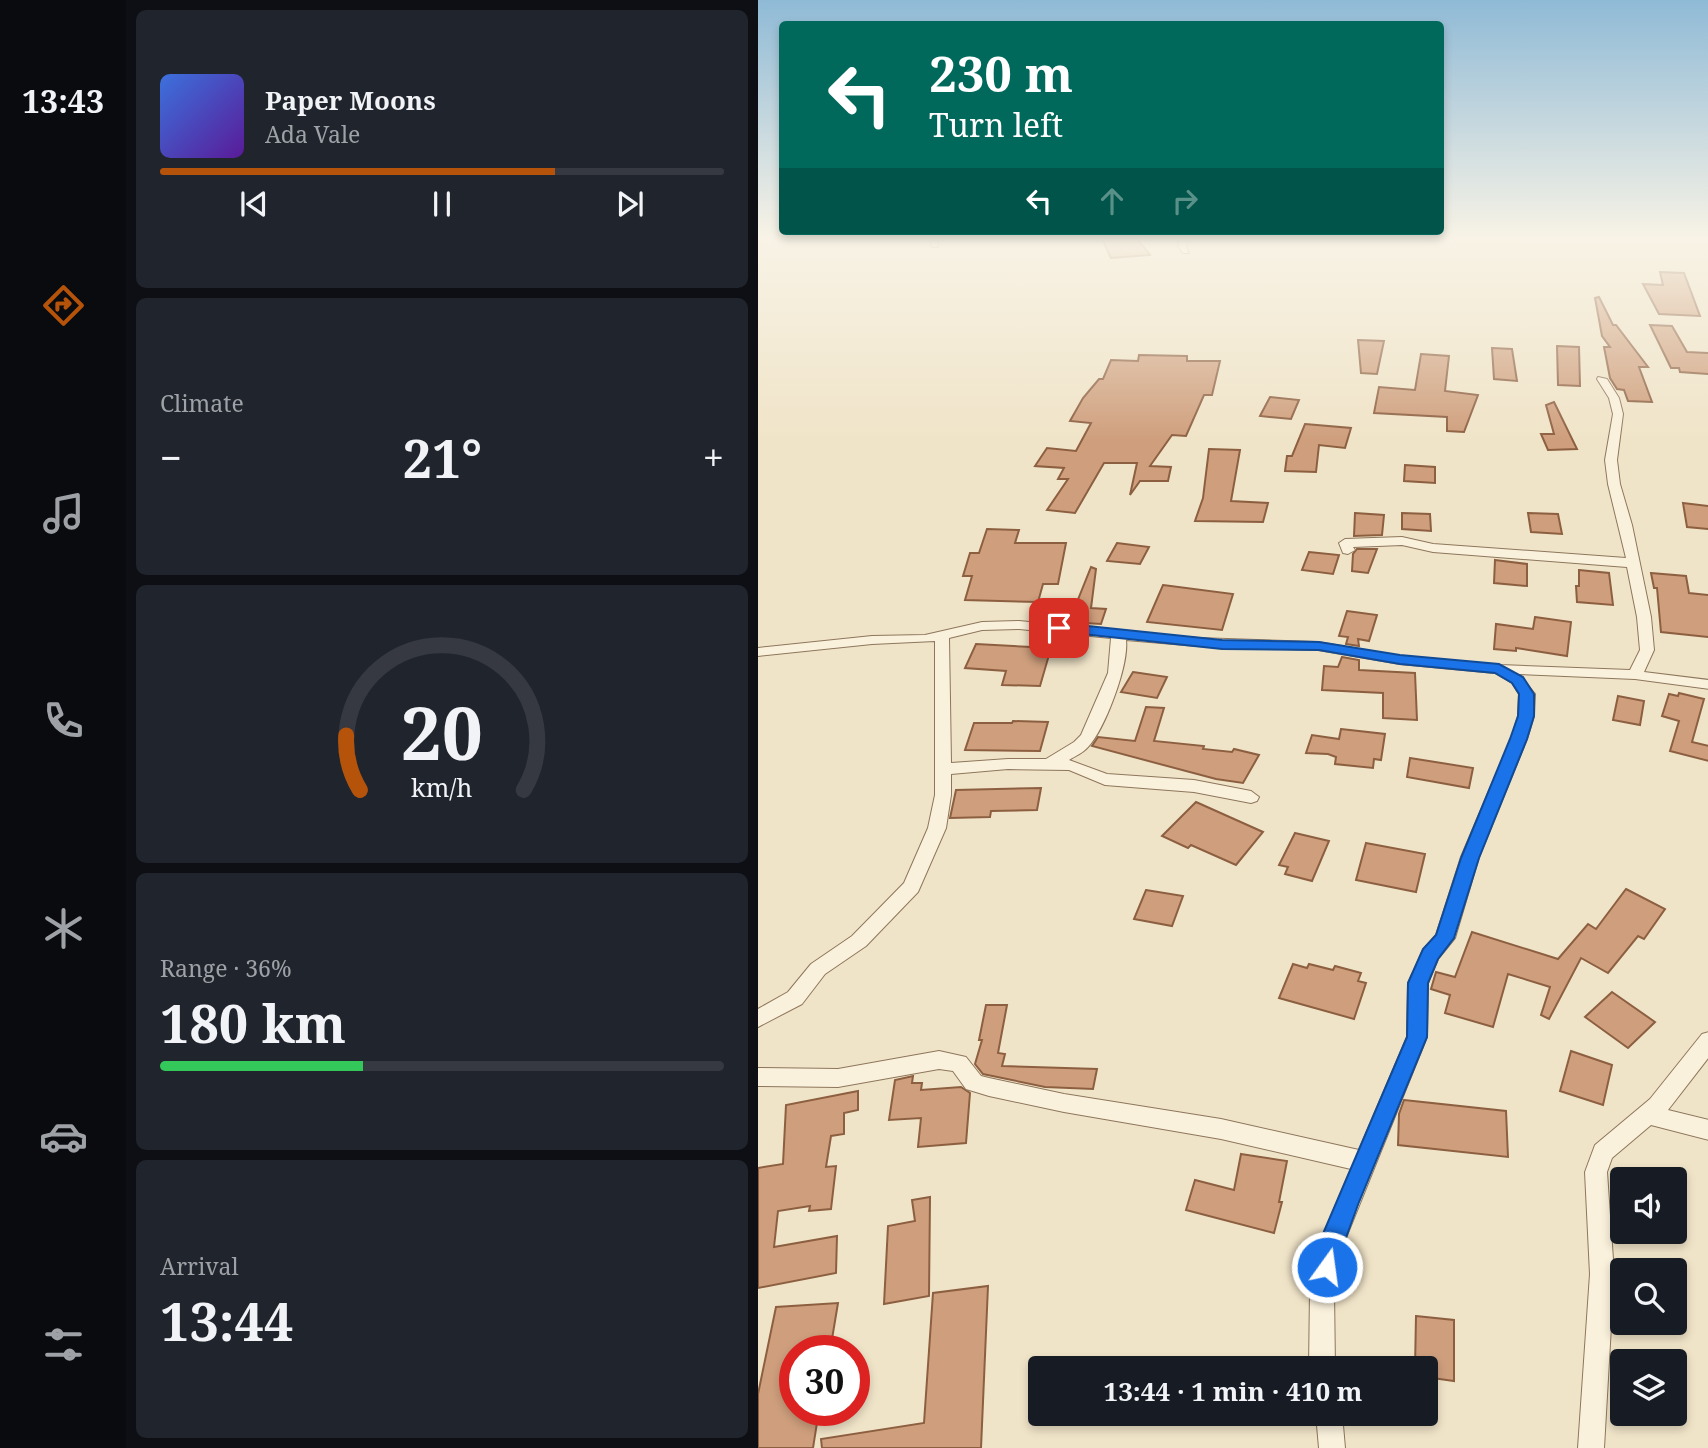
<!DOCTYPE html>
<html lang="en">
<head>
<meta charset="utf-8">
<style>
	body { margin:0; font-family:"Noto Serif",serif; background:#20242c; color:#f1f3f6; height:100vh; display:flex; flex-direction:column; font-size:26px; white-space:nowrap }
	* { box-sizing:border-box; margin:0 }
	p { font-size:23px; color:#9ea1a6 }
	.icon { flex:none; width:38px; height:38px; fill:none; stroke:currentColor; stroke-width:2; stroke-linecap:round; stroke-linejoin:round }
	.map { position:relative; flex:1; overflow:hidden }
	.details { display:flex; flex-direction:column; gap:10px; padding:10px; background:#0d0f14; width:632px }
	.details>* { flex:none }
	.hud { position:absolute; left:21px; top:21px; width:665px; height:214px; border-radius:7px; box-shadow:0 4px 10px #0003; background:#00695c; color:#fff; overflow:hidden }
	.controls { position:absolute; left:852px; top:1167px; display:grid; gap:14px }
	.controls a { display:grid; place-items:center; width:77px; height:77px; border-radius:7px; background:#171b24; box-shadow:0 4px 10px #0003; font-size:35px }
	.speed { position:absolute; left:21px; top:1335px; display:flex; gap:14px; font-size:35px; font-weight:700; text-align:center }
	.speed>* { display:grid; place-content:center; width:91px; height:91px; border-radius:50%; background:#171b24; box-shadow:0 4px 10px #0003; line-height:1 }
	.speed .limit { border:10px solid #d22; background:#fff; color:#111 }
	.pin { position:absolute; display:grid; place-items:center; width:60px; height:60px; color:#fff; margin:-30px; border-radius:14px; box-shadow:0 4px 10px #0006 }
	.me { position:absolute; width:77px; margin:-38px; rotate:14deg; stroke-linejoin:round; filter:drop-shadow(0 0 5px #0008) }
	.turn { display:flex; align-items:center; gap:24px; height:147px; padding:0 35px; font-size:32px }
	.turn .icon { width:91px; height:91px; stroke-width:2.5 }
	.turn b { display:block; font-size:49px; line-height:60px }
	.lanes { display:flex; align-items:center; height:66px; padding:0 35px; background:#0003; justify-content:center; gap:35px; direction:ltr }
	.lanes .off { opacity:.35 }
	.big { font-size:52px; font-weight:700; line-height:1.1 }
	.details .tile { flex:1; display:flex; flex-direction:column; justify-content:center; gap:10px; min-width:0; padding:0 24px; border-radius:10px; background:#20242c }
	.details .dial { align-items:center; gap:0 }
	.dial svg { height:182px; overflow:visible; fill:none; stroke:#363941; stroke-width:7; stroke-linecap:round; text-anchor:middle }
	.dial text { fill:#f1f3f6; stroke:none }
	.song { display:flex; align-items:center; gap:21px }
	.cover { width:84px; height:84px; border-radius:10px; background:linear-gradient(135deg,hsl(220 70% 55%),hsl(270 70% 35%)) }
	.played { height:7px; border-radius:4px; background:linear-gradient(90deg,#b45309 70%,#363941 70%) }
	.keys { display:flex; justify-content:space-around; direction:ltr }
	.heat { display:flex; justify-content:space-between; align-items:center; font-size:38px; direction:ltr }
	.charge { height:10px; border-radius:5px; background:linear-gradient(90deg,#34c759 36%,#363941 0) }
	.trip { position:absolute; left:270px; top:1356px; width:410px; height:70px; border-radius:7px; background:#171b24; box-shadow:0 4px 10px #0003; font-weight:700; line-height:70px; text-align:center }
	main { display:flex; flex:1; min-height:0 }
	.menu { display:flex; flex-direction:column; width:126px; justify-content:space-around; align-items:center; background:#090b0e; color:#9ea1a6 }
	.menu .icon { width:49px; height:49px }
	.menu .selected { color:#b45309 }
	.menu b { font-size:32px; color:#f1f3f6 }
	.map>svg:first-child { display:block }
</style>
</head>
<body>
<main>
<nav class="menu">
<b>13:43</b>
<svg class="icon selected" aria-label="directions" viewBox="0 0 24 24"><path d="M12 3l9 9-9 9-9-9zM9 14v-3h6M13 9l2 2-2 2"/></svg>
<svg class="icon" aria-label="music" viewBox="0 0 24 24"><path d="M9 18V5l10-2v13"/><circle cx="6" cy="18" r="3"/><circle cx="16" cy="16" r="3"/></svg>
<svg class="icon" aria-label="phone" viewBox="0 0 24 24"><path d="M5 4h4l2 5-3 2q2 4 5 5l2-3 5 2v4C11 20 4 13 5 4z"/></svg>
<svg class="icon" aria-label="climate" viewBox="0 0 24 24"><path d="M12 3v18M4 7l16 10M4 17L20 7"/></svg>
<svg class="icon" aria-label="car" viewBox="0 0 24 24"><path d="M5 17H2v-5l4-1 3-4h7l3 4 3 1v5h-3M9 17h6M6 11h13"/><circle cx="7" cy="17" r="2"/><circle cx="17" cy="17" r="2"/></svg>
<svg class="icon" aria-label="filters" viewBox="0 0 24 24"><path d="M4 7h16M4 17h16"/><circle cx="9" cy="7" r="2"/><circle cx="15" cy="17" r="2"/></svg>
</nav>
<section class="details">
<div class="tile">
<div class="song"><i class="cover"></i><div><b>Paper Moons</b><p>Ada Vale</p></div></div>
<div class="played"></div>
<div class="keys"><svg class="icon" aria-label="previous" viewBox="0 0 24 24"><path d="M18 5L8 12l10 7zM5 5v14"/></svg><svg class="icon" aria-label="pause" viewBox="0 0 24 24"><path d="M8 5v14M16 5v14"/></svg><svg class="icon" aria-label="next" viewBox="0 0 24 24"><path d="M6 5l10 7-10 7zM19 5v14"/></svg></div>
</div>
<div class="tile"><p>Climate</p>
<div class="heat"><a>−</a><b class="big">21°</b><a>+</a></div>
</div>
<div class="tile dial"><svg viewBox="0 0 100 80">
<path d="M14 69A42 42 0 1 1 86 69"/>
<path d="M14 69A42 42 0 0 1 8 45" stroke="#b45309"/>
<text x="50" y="56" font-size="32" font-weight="700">20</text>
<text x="50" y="72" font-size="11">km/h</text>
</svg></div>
<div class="tile"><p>Range · 36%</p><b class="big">180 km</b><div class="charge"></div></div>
<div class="tile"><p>Arrival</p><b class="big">13:44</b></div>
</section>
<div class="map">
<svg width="951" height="1448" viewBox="0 0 951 1448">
	<rect width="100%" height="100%" fill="#f0e4c8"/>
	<g fill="#cf9f7d" stroke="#8d5f41" stroke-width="2">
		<polygon points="343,237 378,237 392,255 353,258"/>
		<polygon points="902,272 926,273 942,316 901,314 885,284 905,285"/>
		<polygon points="841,297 855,325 858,325 890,367 881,367 894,402 870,401 866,390 859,389 852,378 846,347 852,347 844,336 837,298"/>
		<polygon points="892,325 914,326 929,352 951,353 951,374 922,372 921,368 913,368"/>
		<polygon points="600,340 626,341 619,374 603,373"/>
		<polygon points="799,346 821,347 822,386 800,385"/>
		<polygon points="734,348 754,349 759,381 736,379"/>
		<polygon points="663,354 691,356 687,391 720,395 706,432 689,431 689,417 616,413 621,387 657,390"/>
		<polygon points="381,355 429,356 429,361 462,361 454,395 446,395 428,436 414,435 392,466 413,467 410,481 382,481 372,495 379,463 346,463 317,513 289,510 310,479 300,479 306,468 277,466 289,448 318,451 333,423 312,421 325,398 341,379 345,379 353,360 380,361"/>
		<polygon points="512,397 541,400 533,419 502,416"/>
		<polygon points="796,402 819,449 790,450 783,434 796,434 788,405"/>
		<polygon points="547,424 593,428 587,448 561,445 558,472 527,471 529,456 534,456"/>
		<polygon points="451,449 482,450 473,501 510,503 505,522 437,521 445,498"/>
		<polygon points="647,465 677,467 677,483 646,481"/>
		<polygon points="925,503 951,506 951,529 929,527"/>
		<polygon points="597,513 626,515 624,535 596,536"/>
		<polygon points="644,513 672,514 673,531 644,529"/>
		<polygon points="770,513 800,514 804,534 773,532"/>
		<polygon points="229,529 261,530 257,543 308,543 300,584 285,584 280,602 207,600 214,576 205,576 212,553 221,553"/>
		<polygon points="359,543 391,547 382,564 349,561"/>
		<polygon points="599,549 619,549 610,573 594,571 595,554"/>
		<polygon points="551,552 581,555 575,574 544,570"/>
		<polygon points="737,560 769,564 769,586 736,583"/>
		<polygon points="333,567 338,569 333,608 348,609 343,624 311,622"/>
		<polygon points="821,570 851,573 855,605 819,602 818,586 821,586"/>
		<polygon points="893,573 928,576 931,593 951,595 951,637 903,632 899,588 896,588"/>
		<polygon points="405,585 475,594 464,630 389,622"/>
		<polygon points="589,611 619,615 611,641 600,639 601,646 588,644 590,637 581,636"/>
		<polygon points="777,617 813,622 809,656 758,648 758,651 736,649 738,624 775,629"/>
		<polygon points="218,644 293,648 282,686 244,685 248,671 207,668"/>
		<polygon points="584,657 601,660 601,670 657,673 659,720 625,718 625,693 564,690 566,666 580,667"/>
		<polygon points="375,672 409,677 399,698 363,692"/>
		<polygon points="921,693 946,699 934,742 951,746 951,761 912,751 921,721 904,716 911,694 920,696"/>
		<polygon points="860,696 886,701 882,725 855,720"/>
		<polygon points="388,707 406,708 396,741 446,746 445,749 474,752 476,749 501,755 485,783 458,779 334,746 340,737 377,741"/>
		<polygon points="255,721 290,722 282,751 207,750 216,723 254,723"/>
		<polygon points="583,729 627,734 623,760 616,759 615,768 577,764 578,757 570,754 548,753 554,735 581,739"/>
		<polygon points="652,758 715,768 711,788 649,777"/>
		<polygon points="283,788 279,810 233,811 232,817 192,818 198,790"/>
		<polygon points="438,802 505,832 478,865 433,845 430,848 404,836"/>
		<polygon points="537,833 571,841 554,881 527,874 530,867 521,865"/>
		<polygon points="608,843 667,854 658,892 598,880"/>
		<polygon points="868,889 907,909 886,939 880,936 850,973 823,958 791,1019 783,1015 792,987 750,974 735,1027 687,1013 692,995 673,989 678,972 697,977 714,932 800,959 830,924 838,929"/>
		<polygon points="388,890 425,896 414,926 376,919"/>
		<polygon points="535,964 549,968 551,964 575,970 577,966 603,973 600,981 608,983 596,1019 521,998"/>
		<polygon points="854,992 897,1022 870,1048 827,1017"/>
		<polygon points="228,1005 249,1005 240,1053 247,1054 244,1066 339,1069 335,1089 287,1087 225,1074 217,1064 224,1040 221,1040"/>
		<polygon points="813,1051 854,1065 845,1105 802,1091"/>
		<polygon points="155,1076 154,1083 164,1083 163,1090 203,1087 212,1093 208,1143 160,1147 163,1118 131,1120 137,1080"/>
		<polygon points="100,1091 100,1110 86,1113 86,1134 73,1136 68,1167 78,1166 73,1209 51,1211 52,1206 20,1211 16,1247 79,1236 78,1273 0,1288 0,1168 25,1164 28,1105"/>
		<polygon points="646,1100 748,1111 750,1157 640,1145 641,1114"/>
		<polygon points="483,1154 529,1161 521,1202 524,1202 516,1233 428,1210 437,1180 476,1190"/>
		<polygon points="172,1197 171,1296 126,1304 130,1226 157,1221 154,1200"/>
		<polygon points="230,1286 223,1448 64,1448 63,1439 166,1423 175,1293"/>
		<polygon points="80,1303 72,1351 37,1351 37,1410 61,1410 55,1448 0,1448 0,1394 18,1307"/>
		<polygon points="658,1316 696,1320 696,1381 667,1377 667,1368 657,1368"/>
	</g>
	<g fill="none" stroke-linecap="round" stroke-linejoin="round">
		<g stroke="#8d765c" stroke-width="2">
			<g id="minor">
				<polygon points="171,237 179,237 180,247 174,247"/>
				<polygon points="422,237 430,237 428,246 431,253 425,253 420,246"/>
				<path d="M 840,377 L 849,379 L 861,398 L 865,414 L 859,460 L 862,484 L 874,525 L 893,617 L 896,650 L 886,672 L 951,680 L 951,689 L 877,679 L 761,674 L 777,694 L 776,716 L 769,739 L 721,857 L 697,938 L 680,959 L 670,983 L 669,1037 L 586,1243 L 576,1291 L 577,1368 L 551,1368 L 552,1291 L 562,1243 L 593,1169 L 463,1139 L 306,1112 L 231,1096 L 208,1089 L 195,1071 L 181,1069 L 80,1087 L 0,1086 L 0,1068 L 80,1069 L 181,1051 L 208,1057 L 223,1076 L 231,1078 L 306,1094 L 463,1119 L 601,1150 L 649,1037 L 650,983 L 665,950 L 678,935 L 703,857 L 753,739 L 760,716 L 761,694 L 754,683 L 737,673 L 642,664 L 560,650 L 439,646 L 368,640 C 371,665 347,729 330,747 C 325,753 317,756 311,760 L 349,774 L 436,780 L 493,791 L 501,797 L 499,801 L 493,803 L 436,792 L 347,785 L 311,770 L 250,769 L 193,774 L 193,795 L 188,828 L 160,892 L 108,946 L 67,974 L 44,1004 L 0,1027 L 0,1009 L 30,992 L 53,964 L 94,936 L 146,883 L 170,828 L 177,795 L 177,641 L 114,644 L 0,656 L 0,648 L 114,636 L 167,635 L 224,622 L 261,621 L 439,638 L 560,642 L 642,656 L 742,665 L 872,670 L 882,650 L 879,617 L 869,567 L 675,552 L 644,545 L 595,547 L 597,550 L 590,554 L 585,553 L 581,543 L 587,539 L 644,537 L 675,544 L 868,558 L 850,484 L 847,460 L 855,414 L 851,398 L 839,379 ZM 261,629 L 353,638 L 350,673 L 323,735 L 316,742 L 288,759 L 250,759 L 193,763 L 191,638 L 224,630 Z"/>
				<polygon points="951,1032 951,1057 910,1110 951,1120 951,1140 893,1125 854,1158 849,1172 856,1274 846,1448 820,1448 832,1274 827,1172 837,1145 892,1099 944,1034"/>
				<polygon points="558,1414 584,1414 587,1448 561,1448"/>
			</g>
		</g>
		<use href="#minor" fill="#faf1dc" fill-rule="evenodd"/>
	</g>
	<linearGradient id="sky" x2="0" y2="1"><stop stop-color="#8fbad6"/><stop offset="0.54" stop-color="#f8f3e6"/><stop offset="1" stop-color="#f8f3e6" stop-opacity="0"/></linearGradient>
	<rect width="951" height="440" fill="url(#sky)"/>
	<polygon fill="#1a73e8" stroke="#114b97" stroke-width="2" points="301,623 464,640 561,642 642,655 741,664 765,677 776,694 776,716 769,739 721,858 696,938 680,959 670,983 669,1037 601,1202 586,1243 577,1275 569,1279 560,1275 556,1267 561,1243 649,1037 650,983 665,949 678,935 703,858 752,739 760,716 761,694 754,683 737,673 642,664 561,650 464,649 296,631 294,628"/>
</svg>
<div class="controls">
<a><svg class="icon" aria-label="sound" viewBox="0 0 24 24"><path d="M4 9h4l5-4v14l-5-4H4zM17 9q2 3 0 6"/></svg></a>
<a><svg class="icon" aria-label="search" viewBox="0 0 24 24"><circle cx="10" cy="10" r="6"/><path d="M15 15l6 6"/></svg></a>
<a><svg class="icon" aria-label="layers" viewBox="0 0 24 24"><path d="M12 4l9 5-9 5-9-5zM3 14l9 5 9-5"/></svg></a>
</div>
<div class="speed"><div class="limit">30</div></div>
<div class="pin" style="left:301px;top:628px;background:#d93025"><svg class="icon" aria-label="arrive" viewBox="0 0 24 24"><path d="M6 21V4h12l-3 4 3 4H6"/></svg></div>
<svg class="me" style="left:569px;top:1267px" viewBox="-20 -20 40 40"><circle r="17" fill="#1a73e8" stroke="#fff" stroke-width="3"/><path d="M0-11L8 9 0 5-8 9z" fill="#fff"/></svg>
<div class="trip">13:44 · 1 min · 410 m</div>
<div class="hud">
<div class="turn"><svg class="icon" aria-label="left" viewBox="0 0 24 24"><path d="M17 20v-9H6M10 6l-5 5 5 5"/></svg><div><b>230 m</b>Turn left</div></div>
<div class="lanes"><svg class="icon" aria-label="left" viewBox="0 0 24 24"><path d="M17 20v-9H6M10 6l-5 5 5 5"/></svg><svg class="icon off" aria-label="ahead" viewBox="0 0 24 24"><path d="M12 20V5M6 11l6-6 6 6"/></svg><svg class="icon off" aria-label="right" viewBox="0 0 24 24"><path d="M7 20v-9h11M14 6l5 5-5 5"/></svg></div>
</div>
</div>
</main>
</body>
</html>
